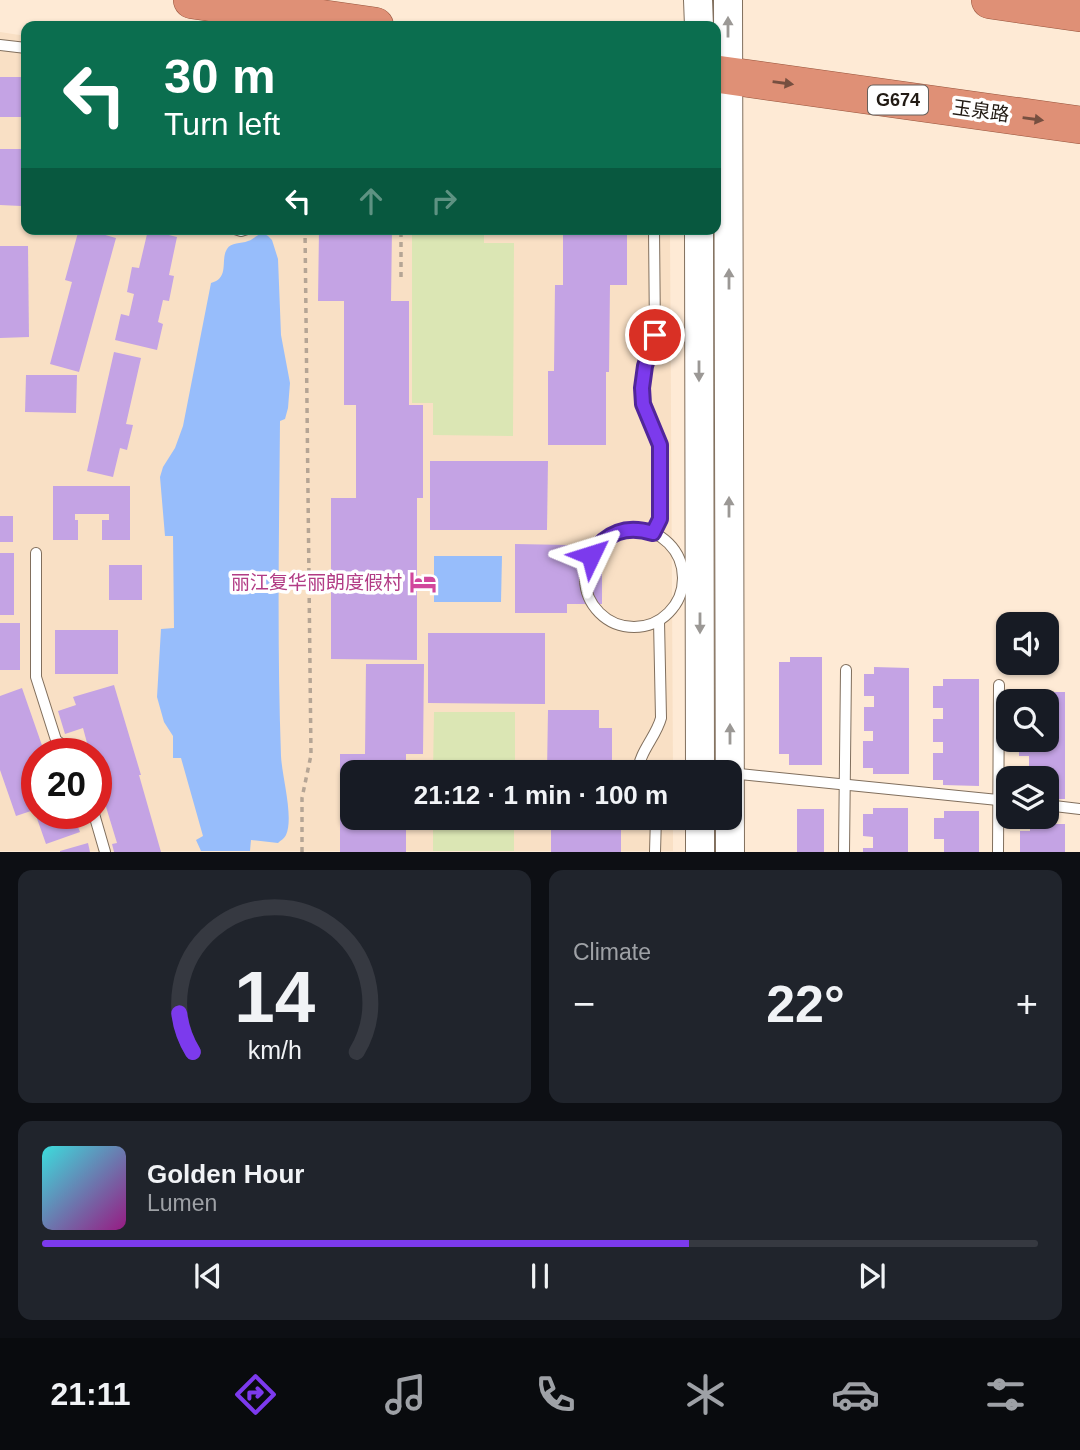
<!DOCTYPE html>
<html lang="en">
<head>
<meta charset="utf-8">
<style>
	body { margin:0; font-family:Helvetica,"Noto Sans SC",sans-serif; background:#20242c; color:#f1f3f6; height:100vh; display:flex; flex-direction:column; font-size:26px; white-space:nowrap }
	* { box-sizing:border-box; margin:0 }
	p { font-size:23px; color:#9ea1a6 }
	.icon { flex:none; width:38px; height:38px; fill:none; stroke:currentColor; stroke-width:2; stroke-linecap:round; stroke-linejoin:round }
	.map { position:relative; height:852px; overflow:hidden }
	.side { display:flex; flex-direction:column; gap:18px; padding:18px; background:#0d0f14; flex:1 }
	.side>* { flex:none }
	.hud { position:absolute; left:21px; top:21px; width:700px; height:214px; border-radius:14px; box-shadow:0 2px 5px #0004; background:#0b6e4f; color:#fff; overflow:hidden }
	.tools { position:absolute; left:996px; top:612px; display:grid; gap:14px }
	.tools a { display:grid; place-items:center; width:63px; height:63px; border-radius:14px; background:#171b24; box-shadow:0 2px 5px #0004; font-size:35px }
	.speed { position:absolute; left:21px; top:738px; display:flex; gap:14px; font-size:35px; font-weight:700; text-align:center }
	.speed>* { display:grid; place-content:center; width:91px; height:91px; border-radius:50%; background:#171b24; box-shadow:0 2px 5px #0004; line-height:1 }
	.speed .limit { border:10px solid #d22; background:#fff; color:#111 }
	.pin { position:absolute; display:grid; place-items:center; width:60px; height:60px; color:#fff; margin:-30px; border:4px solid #fff; border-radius:50%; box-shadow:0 2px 7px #0007 }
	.me { position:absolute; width:77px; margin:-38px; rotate:49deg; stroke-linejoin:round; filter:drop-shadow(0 0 5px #0008) }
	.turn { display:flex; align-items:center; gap:24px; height:147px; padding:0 28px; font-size:32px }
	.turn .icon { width:91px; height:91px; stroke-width:2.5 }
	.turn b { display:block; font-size:49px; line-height:60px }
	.lanes { display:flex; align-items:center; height:66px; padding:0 28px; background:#0003; justify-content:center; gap:35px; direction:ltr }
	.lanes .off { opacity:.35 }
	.big { font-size:52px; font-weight:800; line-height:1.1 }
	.side .widget { flex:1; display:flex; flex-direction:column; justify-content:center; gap:10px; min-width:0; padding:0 24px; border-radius:14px; background:#20242c }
	.side .dial { align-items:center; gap:0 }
	.dial svg { height:182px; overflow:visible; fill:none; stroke:#363941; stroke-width:7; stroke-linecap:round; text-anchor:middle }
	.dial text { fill:#f1f3f6; stroke:none }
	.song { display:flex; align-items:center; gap:21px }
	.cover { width:84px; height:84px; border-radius:10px; background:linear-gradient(135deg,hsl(180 70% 55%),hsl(310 70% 35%)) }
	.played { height:7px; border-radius:4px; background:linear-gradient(90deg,#7c3aed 65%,#363941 65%) }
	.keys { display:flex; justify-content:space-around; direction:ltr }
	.heat { display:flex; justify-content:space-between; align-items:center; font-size:38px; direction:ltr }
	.side .tiles { flex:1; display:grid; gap:18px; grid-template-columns:1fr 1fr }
	.widget:last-child { grid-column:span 2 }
	.trip { position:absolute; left:340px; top:760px; width:402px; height:70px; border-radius:14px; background:#171b24; box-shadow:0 2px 5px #0004; font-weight:800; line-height:70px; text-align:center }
	.tabs { display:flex; height:112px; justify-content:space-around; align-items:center; background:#090b0e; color:#9ea1a6 }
	.tabs .icon { width:49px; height:49px }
	.tabs .active { color:#7c3aed }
	.tabs b { font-size:32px; color:#f1f3f6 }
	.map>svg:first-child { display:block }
</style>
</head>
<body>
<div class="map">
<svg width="1080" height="852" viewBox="0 0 1080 852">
	<rect width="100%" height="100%" fill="#feead5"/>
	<path fill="#f9e0c5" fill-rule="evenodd" d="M 0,32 L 26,36 L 26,229 L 670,229 L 673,772 L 352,772 L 352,817 L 673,817 L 673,851 L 0,851 ZM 37,754 L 96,754 L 96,814 L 37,814 Z"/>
	<g fill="#dbe6b4">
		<polygon points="412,229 484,229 484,243 514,243 513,436 433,435 433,403 412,403"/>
		<polygon points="434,712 515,712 515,772 433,772"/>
		<rect x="433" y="817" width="81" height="34"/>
	</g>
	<g fill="#97bdfb">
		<path d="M 263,233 L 268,236 L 272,240 L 278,259 L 281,335 L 290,383 L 288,408 L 285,419 L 280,421 C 279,533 277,645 281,756 C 282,777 294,817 286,835 C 284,839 281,840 278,843 L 251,840 L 250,851 L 201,851 L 196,840 L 203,836 L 181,758 L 173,758 L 173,736 L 164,722 L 157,697 L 161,629 L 174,628 L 173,536 L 165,536 L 160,477 L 163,467 L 175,448 L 183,426 L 211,283 C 230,278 220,260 227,249 C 231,242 241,244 248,241 C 254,239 256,235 263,233 Z"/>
		<polygon points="434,556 502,556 501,602 434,602"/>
	</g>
	<g fill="#c4a3e4">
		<rect x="0" y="77" width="26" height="40"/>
		<polygon points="0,149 21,149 21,155 26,155 26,193 21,192 21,206 0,205"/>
		<polygon points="79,229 84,229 116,238 79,372 50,364 72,282 65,280"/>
		<polygon points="319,229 392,229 391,301 409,301 409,405 423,405 423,498 417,498 417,660 331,659 331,498 356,498 356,405 344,405 344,301 318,301"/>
		<polygon points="563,229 627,229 627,285 610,285 609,372 606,372 606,445 548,445 548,371 554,371 555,285 563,285"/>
		<polygon points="148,230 177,237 169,275 174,276 169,301 163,300 158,322 163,324 157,350 115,340 121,314 129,316 134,294 127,292 132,267 139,268"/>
		<polygon points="0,246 28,246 29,337 0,338"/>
		<polygon points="114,352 141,358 126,424 133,425 127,450 120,448 113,477 87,471"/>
		<polygon points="26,375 77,375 76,413 25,412"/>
		<polygon points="430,461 548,461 547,530 430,530"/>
		<polygon points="53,486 130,486 130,540 102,540 102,520 109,520 109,514 75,514 75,520 78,520 78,540 53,540"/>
		<rect x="0" y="516" width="13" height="26"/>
		<polygon points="515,544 568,545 567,556 602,556 602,604 567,604 567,613 515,613"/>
		<rect x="0" y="553" width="14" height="62"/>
		<rect x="109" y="565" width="33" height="35"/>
		<rect x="0" y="623" width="20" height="47"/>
		<rect x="55" y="630" width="63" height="44"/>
		<polygon points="428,633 545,633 545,704 428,703"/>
		<polygon points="790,657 822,657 822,765 789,765 789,754 779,754 779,662 790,662"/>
		<polygon points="366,664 424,664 423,754 406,754 406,772 352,772 352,817 406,817 406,852 340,852 340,754 365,754"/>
		<polygon points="874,667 909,668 909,774 873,774 873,768 863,768 863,741 873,741 873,731 864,731 864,707 874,707 874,696 864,696 864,674 874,674"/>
		<polygon points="943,679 979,679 979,786 943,785 943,780 933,780 933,753 943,753 943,742 933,742 933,719 943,719 943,708 933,708 933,686 943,686"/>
		<polygon points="114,685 141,775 139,775 161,852 114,852 112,844 117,843 96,774 96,754 90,754 83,728 65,734 58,711 76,705 73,697"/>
		<polygon points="22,688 45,754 37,754 37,814 73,814 80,832 46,844 34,810 16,816 0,770 0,696"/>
		<polygon points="1029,692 1065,692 1065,799 1046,799 1046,779 1019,779 1019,766 1029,766 1029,756 1019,756 1019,740 1046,740 1046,702 1029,702"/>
		<polygon points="548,710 599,710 599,728 612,728 612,772 547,772"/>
		<polygon points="873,808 908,808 908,852 863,852 863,848 873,848 873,837 863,836 863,814 873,814"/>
		<rect x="797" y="809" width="27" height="43"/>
		<polygon points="944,811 979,811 979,852 944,852 944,839 934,839 934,818 944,818"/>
		<rect x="551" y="817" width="70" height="35"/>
		<polygon points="1030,824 1065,824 1065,852 1020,852 1020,831 1030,831"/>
		<polygon points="88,843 90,852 60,852 60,851"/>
	</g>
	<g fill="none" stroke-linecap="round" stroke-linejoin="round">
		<g stroke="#816f5d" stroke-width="12">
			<g id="service">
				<polyline points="0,45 26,48"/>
				<polyline points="235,229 241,231 247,229"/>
				<circle cx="634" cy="578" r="49"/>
				<polyline points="654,533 660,519 660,445 643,404 642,388 645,366 655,335 654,229"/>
				<polyline points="36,553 36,677 56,740 74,754"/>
				<path d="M 638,772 C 639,752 656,737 661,718 L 659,621"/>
				<polyline points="730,773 1008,801"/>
				<polyline points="1046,805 1080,809"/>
				<polyline points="94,814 105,852"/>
				<polyline points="655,852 656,817"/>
				<polyline points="844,852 846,670"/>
				<polyline points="998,852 999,685"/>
			</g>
		</g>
		<g stroke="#816f5d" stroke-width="30">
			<g id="tertiary">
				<polyline points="698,0 699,26"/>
				<polyline points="728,0 730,852"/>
				<polyline points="699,229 700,772"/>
				<polyline points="700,817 700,852"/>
			</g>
		</g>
		<g stroke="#97553d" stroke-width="38">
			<g id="trunk">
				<polyline points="192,0 375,26"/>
				<polyline points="990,0 1080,13"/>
				<polyline points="716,74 1080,125"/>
			</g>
		</g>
		<g stroke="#b5a595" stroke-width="3.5" stroke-dasharray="5 5" stroke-linecap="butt">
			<polyline points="401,277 401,229"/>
			<polyline points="302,852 302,798 311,755 305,229"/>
		</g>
		<use href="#service" stroke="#fff" stroke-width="10"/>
		<use href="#tertiary" stroke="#fff" stroke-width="28"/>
		<use href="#trunk" stroke="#df9076" stroke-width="37"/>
	</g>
	<defs><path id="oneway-solid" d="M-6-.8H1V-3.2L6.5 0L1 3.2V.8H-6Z" transform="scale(1.75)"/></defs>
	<g fill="#9b9895">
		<use href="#oneway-solid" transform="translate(728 27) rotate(-90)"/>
		<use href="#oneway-solid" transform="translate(729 279) rotate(-90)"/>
		<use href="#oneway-solid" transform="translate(699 371) rotate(90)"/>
		<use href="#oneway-solid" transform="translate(729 507) rotate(-90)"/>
		<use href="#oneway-solid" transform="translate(700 623) rotate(90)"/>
		<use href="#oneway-solid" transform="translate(730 734) rotate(-90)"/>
	</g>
	<g fill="#764f40">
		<use href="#oneway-solid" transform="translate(783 83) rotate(8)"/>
		<use href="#oneway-solid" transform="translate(1033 119) rotate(8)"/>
	</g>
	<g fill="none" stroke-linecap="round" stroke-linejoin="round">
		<g stroke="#51269a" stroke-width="18">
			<path id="route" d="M 591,555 C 607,532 626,525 653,533 L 660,519 L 660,445 L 643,404 L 642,388 L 645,366 L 655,335"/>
		</g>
		<use href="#route" stroke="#7c3aed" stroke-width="12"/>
	</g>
	<defs>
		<g id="hotel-bare" transform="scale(2.1)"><path d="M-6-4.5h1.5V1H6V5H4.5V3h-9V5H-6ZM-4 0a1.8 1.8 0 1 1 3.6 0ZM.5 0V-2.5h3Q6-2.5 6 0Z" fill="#d1479c" stroke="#fff" stroke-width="2.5" paint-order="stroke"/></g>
	</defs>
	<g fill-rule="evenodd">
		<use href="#hotel-bare" x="423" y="582"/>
	</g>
	<g text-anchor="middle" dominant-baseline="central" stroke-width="7" stroke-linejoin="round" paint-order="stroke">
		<rect fill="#fff" stroke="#645f5a" stroke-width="2" x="868" y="85.5" width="60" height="29" rx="5"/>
		<g font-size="18" font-weight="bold" fill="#211a13">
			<text x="898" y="100">G674</text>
		</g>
		<g font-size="19" fill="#211a13" stroke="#fff">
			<text transform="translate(981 111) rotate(8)">玉泉路</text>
		</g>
		<g font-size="19" fill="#b23c85" stroke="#fff" text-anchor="end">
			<text x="402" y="582">丽江复华丽朗度假村</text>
		</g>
	</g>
</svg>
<div class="tools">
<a><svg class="icon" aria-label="sound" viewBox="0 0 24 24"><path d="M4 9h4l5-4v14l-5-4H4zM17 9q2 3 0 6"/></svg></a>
<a><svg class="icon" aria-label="search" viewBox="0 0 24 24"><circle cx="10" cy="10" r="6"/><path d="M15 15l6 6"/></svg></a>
<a><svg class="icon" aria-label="layers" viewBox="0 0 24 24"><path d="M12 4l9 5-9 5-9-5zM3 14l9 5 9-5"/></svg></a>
</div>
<div class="speed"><div class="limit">20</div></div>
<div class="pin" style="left:655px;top:335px;background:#d93025"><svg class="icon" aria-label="arrive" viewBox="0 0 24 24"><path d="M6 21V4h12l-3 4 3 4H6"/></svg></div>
<svg class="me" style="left:591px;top:555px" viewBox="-20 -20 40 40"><path d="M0-17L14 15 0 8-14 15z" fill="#7c3aed" stroke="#fff" stroke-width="4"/></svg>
<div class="trip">21:12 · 1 min · 100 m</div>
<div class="hud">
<div class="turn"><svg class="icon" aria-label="left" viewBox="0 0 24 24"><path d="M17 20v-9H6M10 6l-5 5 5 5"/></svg><div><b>30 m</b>Turn left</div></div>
<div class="lanes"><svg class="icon" aria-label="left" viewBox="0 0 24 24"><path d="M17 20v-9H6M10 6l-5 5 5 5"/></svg><svg class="icon off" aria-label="ahead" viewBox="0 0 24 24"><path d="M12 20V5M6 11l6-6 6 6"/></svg><svg class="icon off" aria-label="right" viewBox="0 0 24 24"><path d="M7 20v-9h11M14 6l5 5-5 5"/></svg></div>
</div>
</div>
<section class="side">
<div class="tiles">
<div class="widget dial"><svg viewBox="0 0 100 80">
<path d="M14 69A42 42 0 1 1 86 69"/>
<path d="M14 69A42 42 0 0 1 8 52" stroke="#7c3aed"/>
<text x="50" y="56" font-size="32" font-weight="700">14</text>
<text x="50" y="72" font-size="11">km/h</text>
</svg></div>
<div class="widget"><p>Climate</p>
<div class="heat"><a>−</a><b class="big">22°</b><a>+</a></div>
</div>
<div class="widget">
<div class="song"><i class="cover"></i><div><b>Golden Hour</b><p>Lumen</p></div></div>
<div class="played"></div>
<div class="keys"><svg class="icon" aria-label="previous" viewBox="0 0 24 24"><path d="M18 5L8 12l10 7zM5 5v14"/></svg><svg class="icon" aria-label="pause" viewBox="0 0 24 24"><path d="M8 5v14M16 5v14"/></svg><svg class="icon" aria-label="next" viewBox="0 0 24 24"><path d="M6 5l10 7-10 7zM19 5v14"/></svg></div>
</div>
</div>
</section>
<nav class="tabs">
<b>21:11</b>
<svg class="icon active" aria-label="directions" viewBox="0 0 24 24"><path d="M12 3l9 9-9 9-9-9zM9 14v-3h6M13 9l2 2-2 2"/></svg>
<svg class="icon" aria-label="music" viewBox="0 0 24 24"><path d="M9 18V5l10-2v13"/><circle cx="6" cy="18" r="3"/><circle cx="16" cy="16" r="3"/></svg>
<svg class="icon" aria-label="phone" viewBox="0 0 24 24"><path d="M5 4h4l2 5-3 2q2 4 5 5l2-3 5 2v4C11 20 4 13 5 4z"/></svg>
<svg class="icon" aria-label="climate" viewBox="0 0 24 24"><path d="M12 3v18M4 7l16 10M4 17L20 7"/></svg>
<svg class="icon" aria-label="car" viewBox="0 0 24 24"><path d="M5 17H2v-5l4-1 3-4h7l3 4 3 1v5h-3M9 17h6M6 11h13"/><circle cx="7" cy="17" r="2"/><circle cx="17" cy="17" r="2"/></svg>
<svg class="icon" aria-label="filters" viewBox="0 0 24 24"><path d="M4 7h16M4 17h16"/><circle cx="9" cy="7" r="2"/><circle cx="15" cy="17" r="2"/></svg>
</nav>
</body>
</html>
